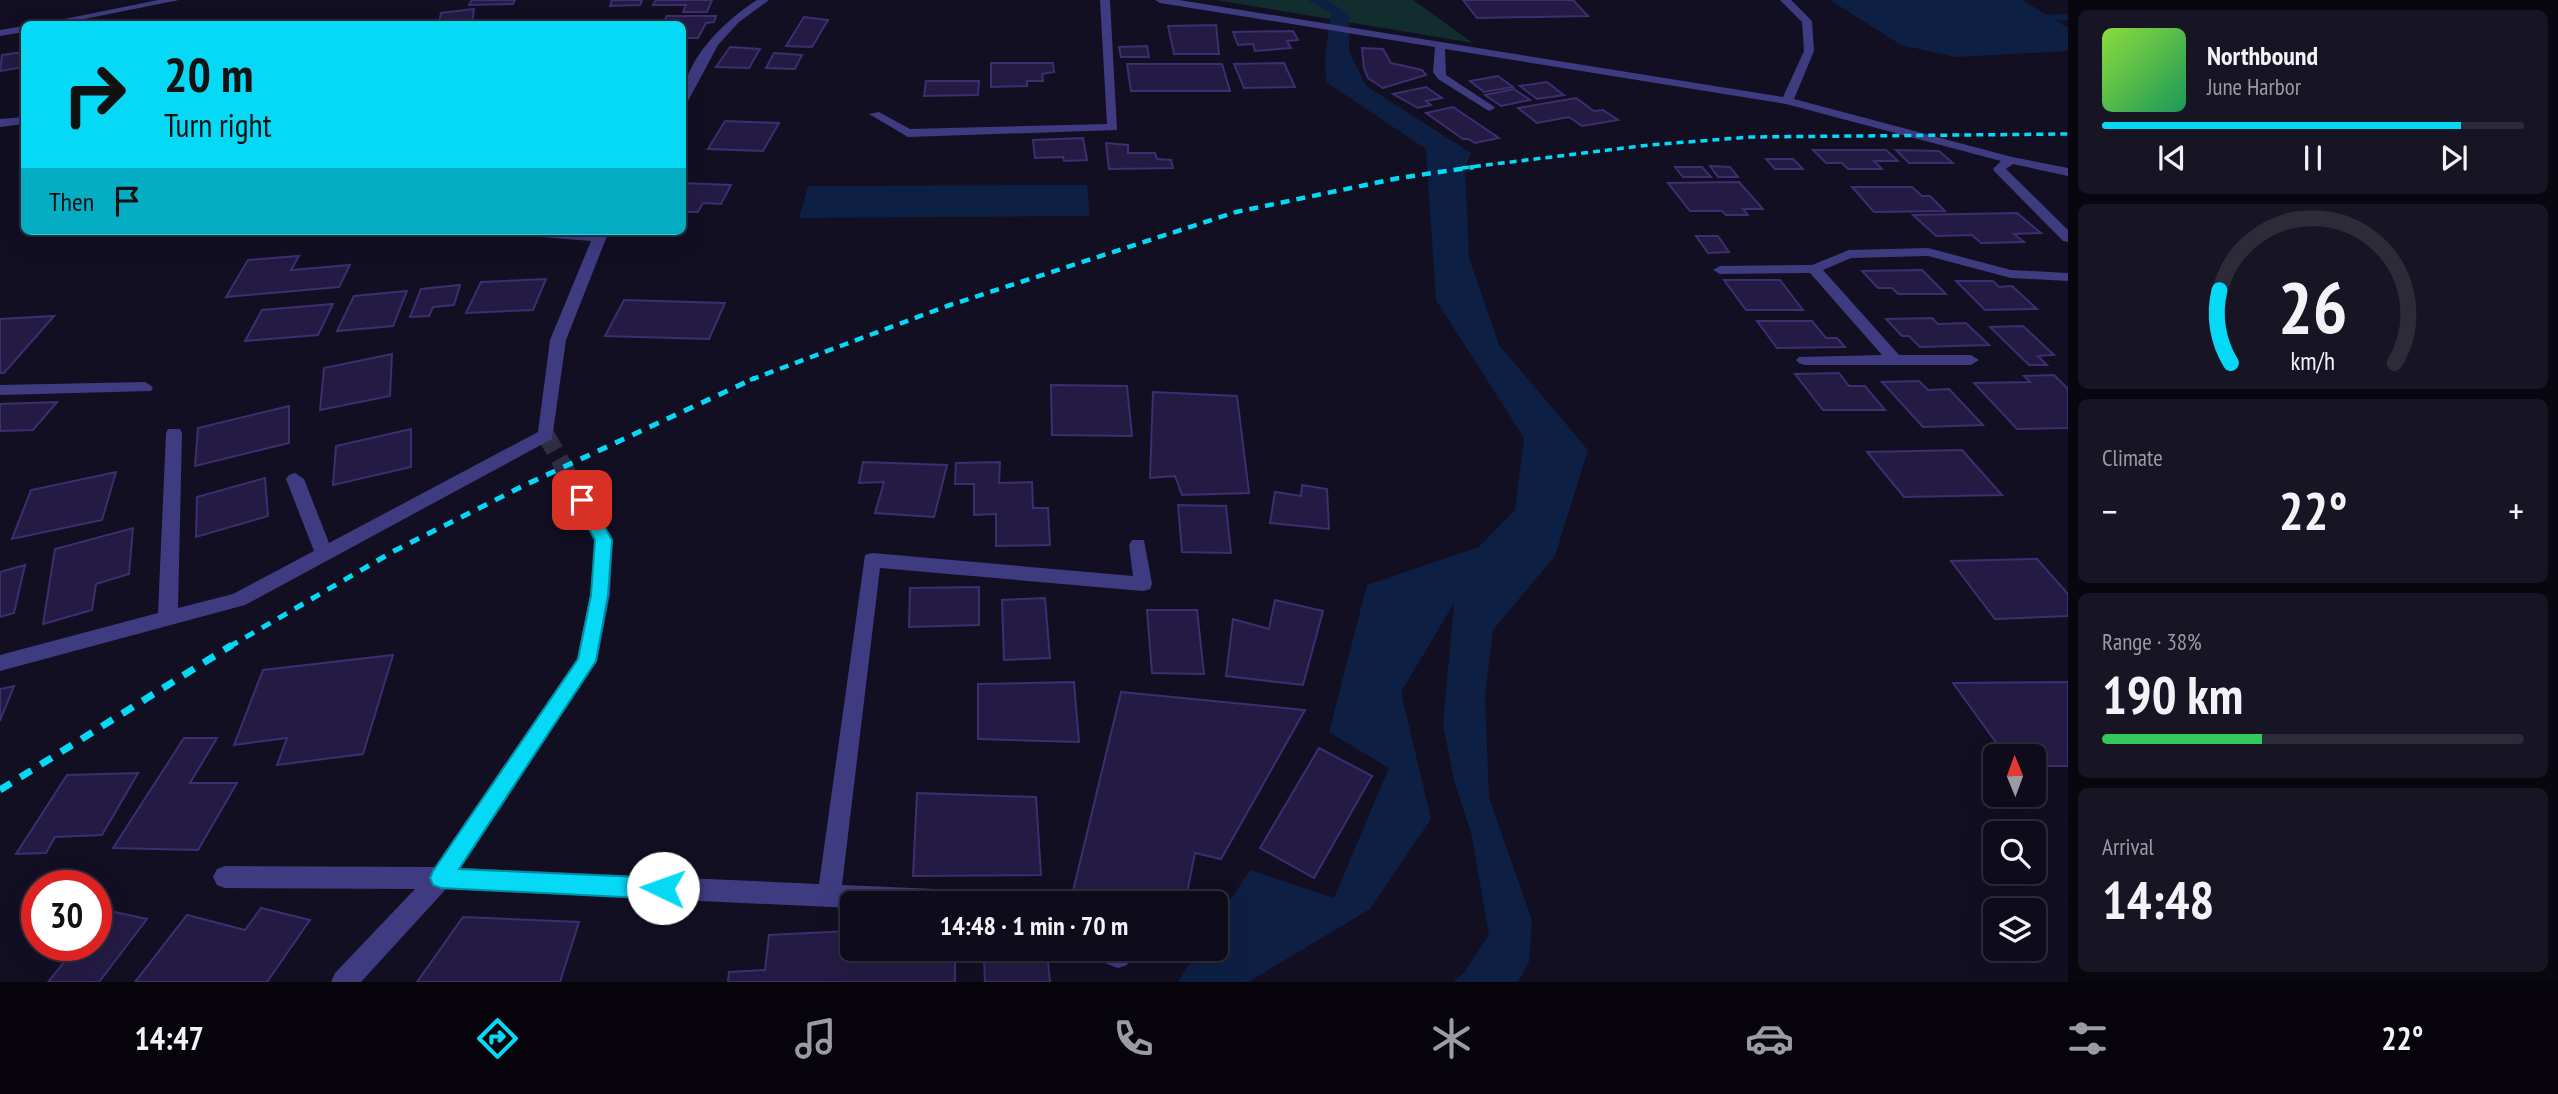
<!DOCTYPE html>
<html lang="en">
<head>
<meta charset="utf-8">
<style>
	body { margin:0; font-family:"PT Sans Narrow",sans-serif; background:#171423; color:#f1f3f6; height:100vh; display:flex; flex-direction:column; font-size:26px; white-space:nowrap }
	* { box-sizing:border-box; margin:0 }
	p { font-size:23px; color:#9b9ba2 }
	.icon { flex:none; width:38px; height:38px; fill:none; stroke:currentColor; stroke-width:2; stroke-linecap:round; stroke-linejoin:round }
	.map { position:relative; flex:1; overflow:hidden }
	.panel { display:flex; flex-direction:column; gap:10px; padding:10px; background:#08060e; width:490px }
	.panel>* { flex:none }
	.top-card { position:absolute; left:21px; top:21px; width:665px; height:214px; border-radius:10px; box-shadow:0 7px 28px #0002,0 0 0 2px #2e2b39; background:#05d9f6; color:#111; overflow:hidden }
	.needle { width:46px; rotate:359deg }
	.controls { position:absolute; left:1983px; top:744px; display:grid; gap:14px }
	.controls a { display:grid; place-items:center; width:63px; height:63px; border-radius:10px; background:#0e0b1a; box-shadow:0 7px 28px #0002,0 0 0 2px #2e2b39; font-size:35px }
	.speed { position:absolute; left:21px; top:870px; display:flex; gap:14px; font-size:35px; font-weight:700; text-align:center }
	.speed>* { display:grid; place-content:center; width:91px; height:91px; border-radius:50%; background:#0e0b1a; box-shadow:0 7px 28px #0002,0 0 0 2px #2e2b39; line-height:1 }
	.speed .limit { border:10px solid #d22; background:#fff; color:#111 }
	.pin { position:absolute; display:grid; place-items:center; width:60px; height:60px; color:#fff; margin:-30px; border-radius:14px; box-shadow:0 4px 10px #0006 }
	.me { position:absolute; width:77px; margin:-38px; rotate:273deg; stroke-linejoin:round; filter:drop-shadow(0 0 5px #0008) }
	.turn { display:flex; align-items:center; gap:24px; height:147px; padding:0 28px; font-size:32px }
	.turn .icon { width:91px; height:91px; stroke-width:2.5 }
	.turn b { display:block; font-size:49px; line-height:60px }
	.then { display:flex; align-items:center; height:66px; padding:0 28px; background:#0003; gap:14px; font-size:26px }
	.big { font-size:52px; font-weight:700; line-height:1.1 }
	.panel .card { flex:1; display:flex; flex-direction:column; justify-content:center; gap:10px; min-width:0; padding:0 24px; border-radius:10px; background:#171423 }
	.panel .dial { align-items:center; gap:0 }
	.dial svg { height:182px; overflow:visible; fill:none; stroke:#2e2b39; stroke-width:7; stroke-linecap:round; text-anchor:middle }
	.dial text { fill:#f1f3f6; stroke:none }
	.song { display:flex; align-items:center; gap:21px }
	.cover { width:84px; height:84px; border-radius:10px; background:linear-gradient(135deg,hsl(90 70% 55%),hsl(150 70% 35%)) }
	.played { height:7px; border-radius:4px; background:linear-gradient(90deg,#05d9f6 85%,#2e2b39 85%) }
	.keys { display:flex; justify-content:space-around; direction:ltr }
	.heat { display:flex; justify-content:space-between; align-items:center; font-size:38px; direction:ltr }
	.charge { height:10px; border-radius:5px; background:linear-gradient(90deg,#34c759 38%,#2e2b39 0) }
	.trip { position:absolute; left:840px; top:891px; width:388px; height:70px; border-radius:10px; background:#0e0b1a; box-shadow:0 7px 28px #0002,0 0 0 2px #2e2b39; font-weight:700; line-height:70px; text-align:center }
	.tab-bar { display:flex; height:112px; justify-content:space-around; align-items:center; background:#06040a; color:#9b9ba2 }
	.tab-bar .icon { width:49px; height:49px }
	.tab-bar .active { color:#05d9f6 }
	.tab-bar b { font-size:32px; color:#f1f3f6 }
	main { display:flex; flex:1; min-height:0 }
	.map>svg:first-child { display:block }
</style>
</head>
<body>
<main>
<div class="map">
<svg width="2068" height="982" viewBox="0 0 2068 982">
	<rect width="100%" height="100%" fill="#120f23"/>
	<polygon fill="#122d2d" points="1216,0 1413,0 1473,43"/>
	<g fill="#0d2044">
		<polygon points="1308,0 1327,0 1349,14 1349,51 1366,86 1471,153 1465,168 1469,258 1499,345 1588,450 1555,556 1493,630 1485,696 1489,798 1532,920 1529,962 1518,982 1453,982 1464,973 1489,935 1472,836 1455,784 1443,725 1454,603 1401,692 1431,819 1370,909 1248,982 1178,982 1199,949 1216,948 1216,922 1250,870 1334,898 1389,768 1329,732 1367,585 1479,547 1515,510 1524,438 1436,300 1426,149 1326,82 1325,56 1331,13"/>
		<polygon points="1830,0 2022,0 2068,28 2068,51 1956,57 1901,45"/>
		<polygon points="1087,185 1090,216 799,218 808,186"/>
	</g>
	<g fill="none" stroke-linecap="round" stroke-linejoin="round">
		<polygon fill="#0d2044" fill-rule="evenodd" points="2068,14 2068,20 2030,21 2025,18 2030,15"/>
	</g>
	<g fill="#241b44" stroke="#3c2e6f" stroke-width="2">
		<polygon points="472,0 515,0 513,4 469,5"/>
		<polygon points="612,0 642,0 640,5 610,6"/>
		<polygon points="656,0 712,0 707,12 683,12 686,5 653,5"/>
		<polygon points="1463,0 1573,0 1588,16 1477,18"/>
		<polygon points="474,9 472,24 439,24 441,13"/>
		<polygon points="667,16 716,16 714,22 706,23 698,38 682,38 682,24 662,24"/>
		<polygon points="804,17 828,20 812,47 786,46"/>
		<polygon points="1216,25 1219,54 1174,54 1168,26"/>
		<polygon points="1293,31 1298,40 1287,41 1291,48 1255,51 1253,44 1238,45 1233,32"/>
		<polygon points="1147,46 1149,57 1121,57 1119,47"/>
		<polygon points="730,47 760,49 749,68 716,67"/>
		<polygon points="1362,48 1383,49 1391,63 1422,70 1426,75 1383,88 1368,78 1364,68"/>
		<polygon points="24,52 24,67 0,71 2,55"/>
		<polygon points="774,53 802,55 795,69 766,68"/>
		<polygon points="991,63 1053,63 1054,72 1042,74 1043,81 1027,81 1027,86 991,87"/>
		<polygon points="1284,63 1295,87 1244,88 1234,64"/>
		<polygon points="1127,64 1222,64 1230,91 1131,91"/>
		<polygon points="1498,76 1513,87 1484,92 1470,81"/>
		<polygon points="926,81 979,81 978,95 924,96"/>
		<polygon points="1547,82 1564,95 1537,99 1520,86"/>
		<polygon points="1426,87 1442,98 1426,101 1431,105 1418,108 1393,94"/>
		<polygon points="1514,89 1530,100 1501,106 1485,95"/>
		<polygon points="1576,98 1594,111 1603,110 1618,120 1582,126 1569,117 1537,123 1518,108"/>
		<polygon points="1453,107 1499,138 1475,143 1468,139 1463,139 1426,113"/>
		<polygon points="725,121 779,123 763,151 708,149"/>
		<polygon points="1083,138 1087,160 1064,161 1063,157 1035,158 1033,140"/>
		<polygon points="1106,143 1128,145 1128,153 1155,153 1157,159 1171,160 1173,168 1109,169"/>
		<polygon points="1813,150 1886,150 1898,161 1874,161 1882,169 1848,169 1842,163 1826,163"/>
		<polygon points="1896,150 1939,151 1953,163 1909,163"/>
		<polygon points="1766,159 1793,159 1803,169 1775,169"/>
		<polygon points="1710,166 1730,167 1738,177 1718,177"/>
		<polygon points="1675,167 1702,167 1711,177 1683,177"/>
		<polygon points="1739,182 1763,209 1743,209 1748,215 1726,215 1722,211 1690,211 1668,183"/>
		<polygon points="682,183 731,185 721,204 703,203 698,212 682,212"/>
		<polygon points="1852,187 1912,187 1922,196 1930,196 1945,211 1874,212"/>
		<polygon points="2017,213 2041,233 2014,234 2024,242 1981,243 1972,235 1936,236 1913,215"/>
		<polygon points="1696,236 1718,236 1729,252 1708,253"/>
		<polygon points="299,256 291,270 350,265 339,287 226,297 248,260"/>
		<polygon points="1922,270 1946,294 1898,294 1892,288 1878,288 1862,271"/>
		<polygon points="546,279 533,310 466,313 481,282"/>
		<polygon points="1724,280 1780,280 1803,310 1746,310"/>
		<polygon points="1956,281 1993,281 1999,287 2012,286 2037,309 1985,310"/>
		<polygon points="460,285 454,305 433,307 429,316 410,317 421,289"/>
		<polygon points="407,291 393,326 337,331 354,296"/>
		<polygon points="624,300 725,303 709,339 605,336"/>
		<polygon points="333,304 318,335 245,341 262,310"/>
		<polygon points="54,316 4,373 0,373 0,319"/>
		<polygon points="1932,318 1938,324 1966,323 1989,345 1920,347 1909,336 1902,336 1886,319"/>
		<polygon points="1757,321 1812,321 1826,338 1837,338 1845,347 1777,348"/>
		<polygon points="2023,326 2054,355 2038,356 2047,365 2029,365 1990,327"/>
		<polygon points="392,354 390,396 320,410 324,368"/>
		<polygon points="1839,373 1849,386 1865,386 1885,410 1823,410 1795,374"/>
		<polygon points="2054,375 2068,389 2068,428 2017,429 1974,383 2030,382 2024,376"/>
		<polygon points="1919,381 1928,390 1949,389 1983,425 1923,427 1882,382"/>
		<polygon points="1051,385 1127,386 1132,436 1052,435"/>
		<polygon points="1153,392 1237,396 1249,493 1182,495 1175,476 1150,478"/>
		<polygon points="57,402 33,430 0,431 0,404"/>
		<polygon points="289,406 289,443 195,466 198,428"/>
		<polygon points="411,429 411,467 333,485 336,446"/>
		<polygon points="1962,450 2002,495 1904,497 1867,452"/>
		<polygon points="863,462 947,465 934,517 875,513 884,482 859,483"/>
		<polygon points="1000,462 999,483 1032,482 1033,508 1048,508 1050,545 996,546 996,514 974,515 974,484 955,484 956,463"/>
		<polygon points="116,472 102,520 12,539 31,490"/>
		<polygon points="265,478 268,516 196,537 197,497"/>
		<polygon points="1302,485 1327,489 1329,529 1270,523 1275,492 1301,496"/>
		<polygon points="1178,505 1226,506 1231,553 1182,552"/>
		<polygon points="133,528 129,574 96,584 92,610 43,624 55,549"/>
		<polygon points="2037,559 2068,594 2068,616 1995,619 1951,561"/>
		<polygon points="25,565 14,613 0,617 0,572"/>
		<polygon points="979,587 979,625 909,627 910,588"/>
		<polygon points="1045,598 1050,658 1004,660 1002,600"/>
		<polygon points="1275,600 1323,611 1303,685 1226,676 1233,619 1269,629"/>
		<polygon points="1147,610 1197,610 1204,674 1152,673"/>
		<polygon points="393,655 363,754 277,765 287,738 234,745 263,670"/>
		<polygon points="1074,682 1079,742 978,739 978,684"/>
		<polygon points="2068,682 2068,766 2034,766 2034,756 2006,756 1953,683"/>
		<polygon points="14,686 0,721 0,689"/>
		<polygon points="1121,692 1305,710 1221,859 1195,853 1185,903 1110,903 1073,891"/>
		<polygon points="184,738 217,738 190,783 237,783 198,850 113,848"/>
		<polygon points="1319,748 1372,776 1314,878 1260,848"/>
		<polygon points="138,773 102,835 55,837 46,853 16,854 67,775"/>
		<polygon points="917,793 1036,797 1041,875 913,876"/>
		<polygon points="261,908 310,920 267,982 135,982 187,915 245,930"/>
		<polygon points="105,910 147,919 99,982 48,982 78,945 96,945 96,922"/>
		<polygon points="463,917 579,922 560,982 417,982"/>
		<polygon points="847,931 846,945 852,945 852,948 955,948 955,982 728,982 729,972 765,970 769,935"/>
		<polygon points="1047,953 1050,982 985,982 984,959"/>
	</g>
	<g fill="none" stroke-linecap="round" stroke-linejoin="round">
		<polyline stroke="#302c44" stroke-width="18" stroke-dasharray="18 9" stroke-linecap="butt" points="546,435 582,500"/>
		<g fill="#3f3b81" fill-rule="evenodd">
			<polygon points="158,0 179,0 59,24 40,24"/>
			<path d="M 757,0 L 769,0 L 739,22 L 718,45 L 688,101 L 682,104 C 682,61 723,22 757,0 Z"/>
			<polygon points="1100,0 1110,0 1117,130 908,137 869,114 879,112 910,129 1107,124"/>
			<polygon points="1155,0 1179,0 1783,97 1804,51 1802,22 1780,0 1791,0 1812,21 1814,51 1794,99 2012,157 2068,168 2068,176 2013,164 2006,169 2068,230 2068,242 2063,241 1995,172 1993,169 2001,161 1786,104 1445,49 1446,75 1493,106 1495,108 1489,111 1438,79 1433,72 1435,47 1160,3"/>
			<polygon points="24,26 24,32 0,36 0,30"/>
			<polygon points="24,117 24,124 0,127 0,119"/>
			<polygon points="510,231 609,231 566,340 552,439 245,605 0,671 0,655 158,613 166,433 168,429 180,429 182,433 178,608 233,594 314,551 286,479 289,475 295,473 304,479 329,543 538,432 550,340 591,241 517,235"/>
			<polygon points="1928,248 2011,270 2068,273 2068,281 2011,278 1928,256 1851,258 1823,270 1899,355 1971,355 1979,360 1971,365 1804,365 1799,363 1796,360 1799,357 1882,355 1810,273 1720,274 1713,270 1720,266 1812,265 1849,250"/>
			<polygon points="145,382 153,387 151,391 0,395 0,385"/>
			<polygon points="582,494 588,496 613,540 610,595 597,661 461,868 819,884 865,555 872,553 1133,576 1129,545 1132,540 1144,540 1152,584 1150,589 1143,591 880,568 842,885 982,891 990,895 994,903 852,903 852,908 446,889 361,982 331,982 335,973 415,889 225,888 217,885 213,877 217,869 225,866 435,867 577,659 590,595 595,540 573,500 576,496"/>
			<polygon points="1086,948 1127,948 1130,956 1127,965 1118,968 1089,957"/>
		</g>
		<polyline stroke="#05d9f6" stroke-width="3.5" stroke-dasharray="7 5" stroke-linecap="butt" points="1462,168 1649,145 1751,137 2068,134"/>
		<polyline stroke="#05d9f6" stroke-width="4.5" stroke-dasharray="9 7" stroke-linecap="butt" points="750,380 947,306 1236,212 1399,178 1474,167"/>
		<polyline stroke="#05d9f6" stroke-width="5" stroke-dasharray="10 9" stroke-linecap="butt" points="229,647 394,551 525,485 755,378"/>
		<polyline stroke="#05d9f6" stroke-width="7" stroke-dasharray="13 11" stroke-linecap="butt" points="0,790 232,645"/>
	</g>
	<polygon fill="#05d9f6" stroke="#038da0" stroke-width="2" points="582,494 588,496 612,540 608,595 596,661 459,869 663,878 670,881 673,888 670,896 663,899 441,888 433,885 430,878 433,871 578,659 591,595 595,540 574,500"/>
</svg>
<div class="controls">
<a><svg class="needle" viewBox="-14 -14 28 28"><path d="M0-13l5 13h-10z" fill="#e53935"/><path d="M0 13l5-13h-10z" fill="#9b9ba2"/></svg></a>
<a><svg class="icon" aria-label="search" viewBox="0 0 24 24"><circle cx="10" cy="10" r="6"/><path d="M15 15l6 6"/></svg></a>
<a><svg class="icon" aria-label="layers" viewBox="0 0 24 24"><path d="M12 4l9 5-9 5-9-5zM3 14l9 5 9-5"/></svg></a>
</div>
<div class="speed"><div class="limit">30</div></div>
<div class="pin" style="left:582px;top:500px;background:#d93025"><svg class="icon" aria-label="arrive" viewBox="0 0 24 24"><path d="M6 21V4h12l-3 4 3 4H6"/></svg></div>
<svg class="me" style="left:663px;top:888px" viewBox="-20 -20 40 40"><circle r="19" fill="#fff"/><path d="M0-13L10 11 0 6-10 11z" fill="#05d9f6"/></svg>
<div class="trip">14:48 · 1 min · 70 m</div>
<div class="top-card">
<div class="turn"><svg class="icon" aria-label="right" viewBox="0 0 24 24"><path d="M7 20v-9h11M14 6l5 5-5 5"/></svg><div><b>20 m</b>Turn right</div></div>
<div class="then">Then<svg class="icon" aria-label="arrive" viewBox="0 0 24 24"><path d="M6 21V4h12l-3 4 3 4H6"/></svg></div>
</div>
</div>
<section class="panel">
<div class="card">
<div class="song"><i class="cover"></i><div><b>Northbound</b><p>June Harbor</p></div></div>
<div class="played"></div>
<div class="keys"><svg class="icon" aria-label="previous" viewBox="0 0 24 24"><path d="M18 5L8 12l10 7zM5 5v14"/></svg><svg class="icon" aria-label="pause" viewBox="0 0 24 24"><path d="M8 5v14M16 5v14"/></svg><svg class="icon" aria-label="next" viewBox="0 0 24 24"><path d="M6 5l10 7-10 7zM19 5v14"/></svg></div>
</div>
<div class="card dial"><svg viewBox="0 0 100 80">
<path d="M14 69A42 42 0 1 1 86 69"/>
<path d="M14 69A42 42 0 0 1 9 37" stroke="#05d9f6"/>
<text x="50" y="56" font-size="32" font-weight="700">26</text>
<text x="50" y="72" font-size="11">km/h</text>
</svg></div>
<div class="card"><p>Climate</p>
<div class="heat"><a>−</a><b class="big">22°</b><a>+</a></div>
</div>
<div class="card"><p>Range · 38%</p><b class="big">190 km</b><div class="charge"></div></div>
<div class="card"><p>Arrival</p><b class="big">14:48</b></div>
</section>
</main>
<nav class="tab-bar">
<b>14:47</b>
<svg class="icon active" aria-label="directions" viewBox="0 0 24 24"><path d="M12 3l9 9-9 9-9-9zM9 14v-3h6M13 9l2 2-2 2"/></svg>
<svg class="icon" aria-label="music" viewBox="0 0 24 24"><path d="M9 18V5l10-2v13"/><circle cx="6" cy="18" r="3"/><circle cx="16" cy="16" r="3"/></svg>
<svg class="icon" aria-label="phone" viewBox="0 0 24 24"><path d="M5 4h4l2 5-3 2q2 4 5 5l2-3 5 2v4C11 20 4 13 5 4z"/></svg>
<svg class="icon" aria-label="climate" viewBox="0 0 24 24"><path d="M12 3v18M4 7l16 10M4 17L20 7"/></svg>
<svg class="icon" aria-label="car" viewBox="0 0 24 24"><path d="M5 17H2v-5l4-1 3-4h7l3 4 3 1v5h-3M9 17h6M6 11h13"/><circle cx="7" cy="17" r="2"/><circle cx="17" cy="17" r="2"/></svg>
<svg class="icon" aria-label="filters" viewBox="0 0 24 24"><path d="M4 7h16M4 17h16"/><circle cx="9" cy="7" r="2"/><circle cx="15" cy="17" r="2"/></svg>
<b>22°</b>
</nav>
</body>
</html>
